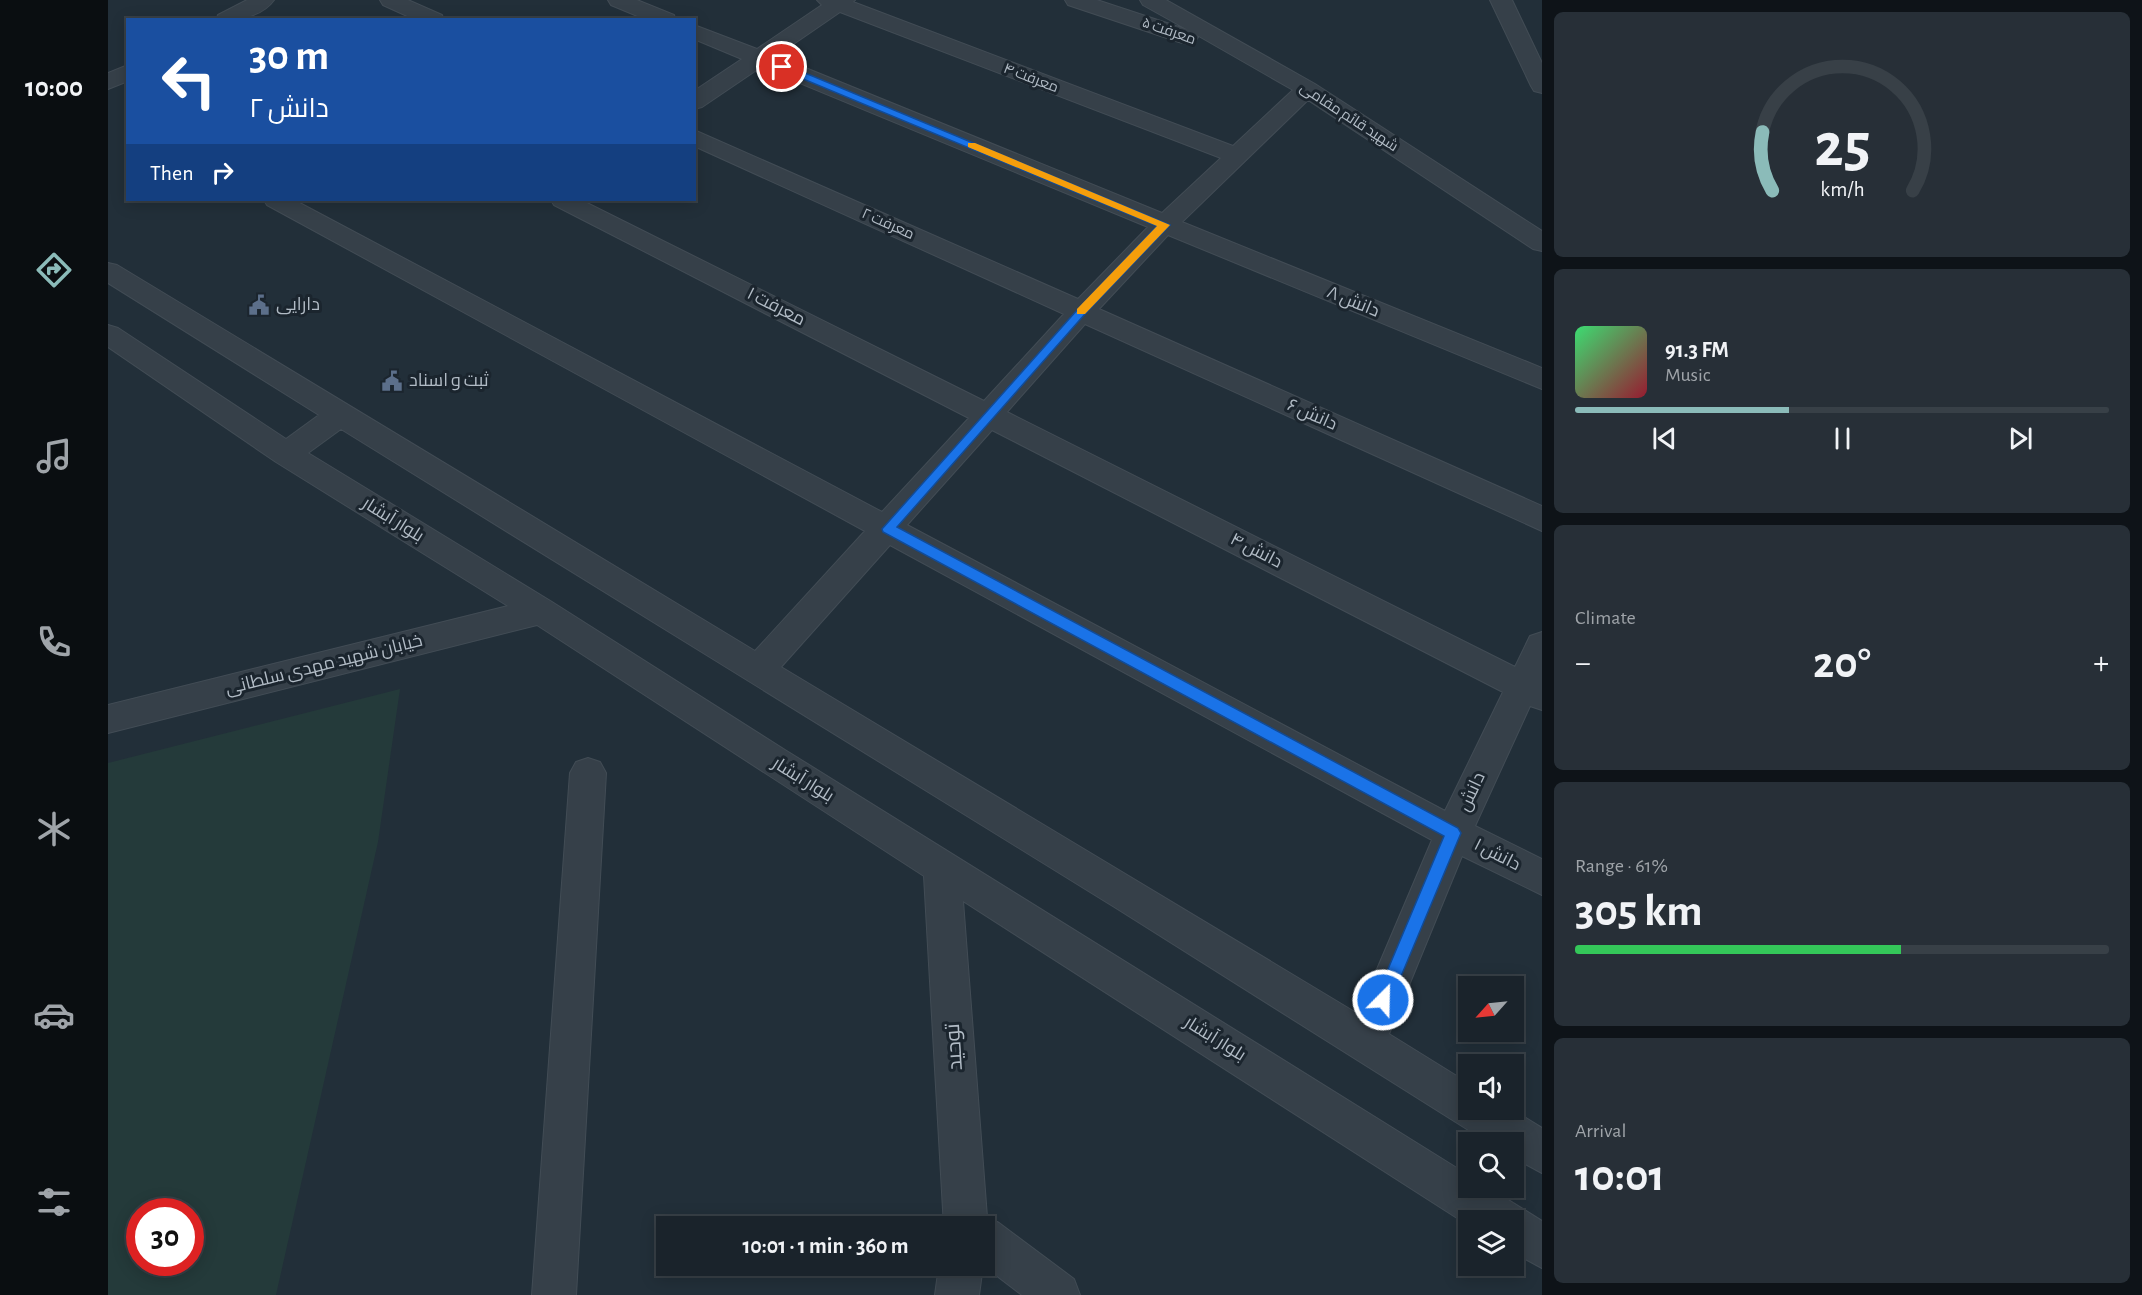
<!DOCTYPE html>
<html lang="en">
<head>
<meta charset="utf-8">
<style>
	body { margin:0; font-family:"Alegreya Sans",Cairo,sans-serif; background:#272f37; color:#f1f3f6; height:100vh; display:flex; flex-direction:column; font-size:22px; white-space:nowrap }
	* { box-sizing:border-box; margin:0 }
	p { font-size:20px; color:#9fa4a9 }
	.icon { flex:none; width:33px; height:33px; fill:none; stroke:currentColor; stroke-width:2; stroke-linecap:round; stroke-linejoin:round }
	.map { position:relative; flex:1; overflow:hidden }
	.side { display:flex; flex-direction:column; gap:12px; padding:12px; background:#0e1318; width:600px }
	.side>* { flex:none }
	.guide { position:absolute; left:18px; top:18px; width:570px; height:183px; border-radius:0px; box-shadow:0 3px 15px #0003,0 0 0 2px #384047; background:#1a4fa0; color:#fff; overflow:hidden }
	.needle { width:39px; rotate:243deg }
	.controls { position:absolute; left:1350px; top:976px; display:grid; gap:12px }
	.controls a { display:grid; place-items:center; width:66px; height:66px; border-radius:0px; background:#1a232b; box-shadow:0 3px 15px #0003,0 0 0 2px #384047; font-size:30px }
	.speed { position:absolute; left:18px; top:1198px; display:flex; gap:12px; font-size:30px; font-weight:700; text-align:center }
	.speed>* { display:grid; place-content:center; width:78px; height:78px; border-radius:50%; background:#1a232b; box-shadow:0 3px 15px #0003,0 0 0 2px #384047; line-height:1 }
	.speed .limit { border:9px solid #d22; background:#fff; color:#111 }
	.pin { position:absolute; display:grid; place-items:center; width:51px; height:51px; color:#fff; margin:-26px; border:3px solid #fff; border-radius:50%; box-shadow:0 2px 6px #0007 }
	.me { position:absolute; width:66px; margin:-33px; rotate:23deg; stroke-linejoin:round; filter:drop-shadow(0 0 4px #0008) }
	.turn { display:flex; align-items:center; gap:21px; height:126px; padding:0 24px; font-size:27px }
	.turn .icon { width:78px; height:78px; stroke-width:2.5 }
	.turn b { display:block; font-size:42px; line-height:51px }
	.then { display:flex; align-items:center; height:57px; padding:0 24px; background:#0003; gap:12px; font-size:22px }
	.big { font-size:45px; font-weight:700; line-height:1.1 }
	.side .widget { flex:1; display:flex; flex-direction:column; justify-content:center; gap:9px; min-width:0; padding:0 21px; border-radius:9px; background:#272f37 }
	.side .dial { align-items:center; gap:0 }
	.dial svg { height:156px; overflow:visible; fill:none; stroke:#384047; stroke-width:7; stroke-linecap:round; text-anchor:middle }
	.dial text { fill:#f1f3f6; stroke:none }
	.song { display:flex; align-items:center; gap:18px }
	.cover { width:72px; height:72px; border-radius:9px; background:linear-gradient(135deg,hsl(140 70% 55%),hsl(350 70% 35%)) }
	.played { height:6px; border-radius:3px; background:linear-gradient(90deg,#8bbbb9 40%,#384047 40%) }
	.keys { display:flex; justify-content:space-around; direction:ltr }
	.heat { display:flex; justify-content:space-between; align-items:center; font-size:33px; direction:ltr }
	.charge { height:9px; border-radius:4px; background:linear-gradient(90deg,#34c759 61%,#384047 0) }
	.trip { position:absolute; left:548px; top:1216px; width:339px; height:60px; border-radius:0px; background:#1a232b; box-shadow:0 3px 15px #0003,0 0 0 2px #384047; font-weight:700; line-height:60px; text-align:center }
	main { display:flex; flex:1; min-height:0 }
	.dock { display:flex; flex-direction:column; width:108px; justify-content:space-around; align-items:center; background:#0a0e11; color:#9fa4a9 }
	.dock .icon { width:42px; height:42px }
	.dock .active { color:#8bbbb9 }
	.dock b { font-size:27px; color:#f1f3f6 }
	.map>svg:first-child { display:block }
</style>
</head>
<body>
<main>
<nav class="dock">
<b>10:00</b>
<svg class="icon active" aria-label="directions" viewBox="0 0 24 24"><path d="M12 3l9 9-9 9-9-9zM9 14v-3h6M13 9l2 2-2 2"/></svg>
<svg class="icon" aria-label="music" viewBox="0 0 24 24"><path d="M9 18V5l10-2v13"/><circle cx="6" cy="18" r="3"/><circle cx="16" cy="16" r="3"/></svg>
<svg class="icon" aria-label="phone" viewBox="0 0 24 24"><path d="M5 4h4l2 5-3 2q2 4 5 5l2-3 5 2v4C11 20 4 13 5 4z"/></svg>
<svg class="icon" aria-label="climate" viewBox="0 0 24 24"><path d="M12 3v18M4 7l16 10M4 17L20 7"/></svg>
<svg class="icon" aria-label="car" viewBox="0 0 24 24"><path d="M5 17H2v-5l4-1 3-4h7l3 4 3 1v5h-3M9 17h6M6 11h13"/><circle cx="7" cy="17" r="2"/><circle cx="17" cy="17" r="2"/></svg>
<svg class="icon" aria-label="filters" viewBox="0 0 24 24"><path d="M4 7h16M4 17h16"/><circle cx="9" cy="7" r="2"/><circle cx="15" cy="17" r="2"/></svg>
</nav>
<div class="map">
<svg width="1434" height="1295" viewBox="0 0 1434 1295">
	<rect width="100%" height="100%" fill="#222f39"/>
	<path fill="#243a3a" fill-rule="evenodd" d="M 292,689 L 270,842 L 168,1295 L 0,1295 L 0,763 ZM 32,1212 L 82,1212 L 82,1263 L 32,1263 Z"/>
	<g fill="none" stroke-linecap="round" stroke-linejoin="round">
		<g stroke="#424c55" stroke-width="2">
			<g id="minor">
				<path d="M 139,0 L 166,0 C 153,18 128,20 108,20 L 110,15 Z"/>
				<polygon points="272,0 300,0 334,15 336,20 308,20 275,5"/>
				<polygon points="500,0 529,0 566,15 568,20 539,20 503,5"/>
				<path d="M 709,0 L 747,0 L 745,2 L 1125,146 L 1185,90 L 1089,35 L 1090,37 L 1087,42 L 1079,44 L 1071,42 L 960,5 L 957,0 L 989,0 L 1080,30 L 1035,5 L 1032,0 L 1058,0 L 1207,84 L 1434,231 L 1434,251 L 1425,249 L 1200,100 L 1074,222 L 1434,368 L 1434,389 L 1060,235 L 991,309 L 1434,506 L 1434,531 L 977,324 L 899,412 L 1407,667 L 1422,636 L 1434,632 L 1434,710 L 1422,706 L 1367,826 L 1434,859 L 1434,895 L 1354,856 L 1281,1034 L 1360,1083 L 1360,1110 L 1405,1110 L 1434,1128 L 1434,1173 L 1406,1158 L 1406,1143 L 1381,1143 L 1008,908 L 233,429 L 200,453 L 444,602 L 677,750 L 1360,1175 L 1360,1188 L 1381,1188 L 1434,1221 L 1434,1268 L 1406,1253 L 1406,1221 L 1360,1221 L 1360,1225 L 855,901 L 879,1217 L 891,1223 L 966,1279 L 972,1295 L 914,1295 L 876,1266 L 876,1227 L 836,1227 L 816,876 L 429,625 L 0,733 L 0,705 L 400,606 L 168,462 L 0,347 L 0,325 L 10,328 L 178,439 L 211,415 L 0,283 L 0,263 L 9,265 L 647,651 L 757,531 L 159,205 L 156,200 L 186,200 L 774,512 L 861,418 L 446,205 L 443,200 L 473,200 L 876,401 L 956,314 L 586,146 L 586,130 L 970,299 L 1040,227 L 653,67 L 594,107 L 586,109 L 586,91 L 634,59 L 586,39 L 586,25 L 649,49 L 714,5 ZM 732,12 L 1113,158 L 1054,213 L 668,56 ZM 884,430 L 1395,692 L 1337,811 L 799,525 ZM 782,545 L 1324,840 L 1250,1014 L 673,667 Z"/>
				<polygon points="1382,0 1404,0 1434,63 1434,93 1426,91 1423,86"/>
				<polygon points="20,65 20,81 0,89 0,73"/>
				<polygon points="480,758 492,762 498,773 468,1295 424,1295 462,773 468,762"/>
				<polygon points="831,1266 875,1266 871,1295 827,1295"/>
			</g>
		</g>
		<use href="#minor" fill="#364049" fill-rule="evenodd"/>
	</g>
	<polygon fill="#1a73e8" stroke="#114b97" stroke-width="1.5" points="671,65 678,65 1062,225 977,314 789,527 1350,828 1353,833 1281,1005 1275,1008 1270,1005 1267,1000 1336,836 775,532 774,529 970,309 1049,226 671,69"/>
	<polygon fill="#f59e0b" points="860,143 867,143 1062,225 977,314 969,314 969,309 1049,226 860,147"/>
	<defs>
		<g id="civic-bare" transform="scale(1.62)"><path d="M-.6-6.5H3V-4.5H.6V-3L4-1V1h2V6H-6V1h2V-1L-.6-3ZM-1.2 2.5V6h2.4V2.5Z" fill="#5c6f8a" stroke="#1b252e" stroke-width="2.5" paint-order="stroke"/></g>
	</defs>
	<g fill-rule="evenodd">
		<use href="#civic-bare" x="151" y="305"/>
		<use href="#civic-bare" x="284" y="381"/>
	</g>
	<g text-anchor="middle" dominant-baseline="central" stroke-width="6" stroke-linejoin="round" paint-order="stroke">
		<g font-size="15" fill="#b1bbc5" stroke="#1b252e">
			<text transform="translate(1061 31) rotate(19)">معرفت ۵</text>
			<text transform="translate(923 78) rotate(21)">معرفت ۴</text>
			<text transform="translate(1241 117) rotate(33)">شهید قائم مقامی</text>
			<text transform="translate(780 224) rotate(24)">معرفت ۲</text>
		</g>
		<g font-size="18" fill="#b1bbc5" stroke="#1b252e">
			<text transform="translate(1245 302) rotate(22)">دانش ۸</text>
			<text transform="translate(668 307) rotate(27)">معرفت ۱</text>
			<text transform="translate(1204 415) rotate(24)">دانش ۶</text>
			<text transform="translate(285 520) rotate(32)">بلوار آبشار</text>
			<text transform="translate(1148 551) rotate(27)">دانش ۴</text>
			<text transform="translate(216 665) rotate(-14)">خیابان شهید مهدی سلطانی</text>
			<text transform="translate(695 780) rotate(32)">بلوار آبشار</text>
			<text transform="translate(1364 792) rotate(-65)">دانش</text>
			<text transform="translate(1389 855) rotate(27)">دانش ۱</text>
			<text transform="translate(1107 1039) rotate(32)">بلوار آبشار</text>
		</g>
		<g font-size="18" fill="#b1bbc5" stroke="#1b252e" text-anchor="start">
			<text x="168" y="305">دارایی</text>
			<text x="301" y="381">ثبت و اسناد</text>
		</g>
		<g font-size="21" fill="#b1bbc5" stroke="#1b252e">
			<text transform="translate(846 1047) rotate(-94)">توحید</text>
		</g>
	</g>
</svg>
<div class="controls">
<a><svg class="needle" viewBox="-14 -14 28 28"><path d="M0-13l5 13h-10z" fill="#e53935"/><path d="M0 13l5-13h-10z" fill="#9fa4a9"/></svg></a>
<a><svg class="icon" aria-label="sound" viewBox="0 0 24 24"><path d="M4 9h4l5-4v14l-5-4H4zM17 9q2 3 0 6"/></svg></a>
<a><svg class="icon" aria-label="search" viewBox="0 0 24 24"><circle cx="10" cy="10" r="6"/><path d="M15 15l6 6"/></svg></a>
<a><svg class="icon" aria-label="layers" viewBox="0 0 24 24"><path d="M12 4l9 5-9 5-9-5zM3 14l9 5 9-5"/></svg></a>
</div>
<div class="speed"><div class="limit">30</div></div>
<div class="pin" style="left:674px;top:67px;background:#d93025"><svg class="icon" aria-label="arrive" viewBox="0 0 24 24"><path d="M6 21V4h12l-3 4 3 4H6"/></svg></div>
<svg class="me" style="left:1275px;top:1000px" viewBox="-20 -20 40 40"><circle r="17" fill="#1a73e8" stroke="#fff" stroke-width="3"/><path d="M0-11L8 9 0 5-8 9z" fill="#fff"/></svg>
<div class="trip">10:01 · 1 min · 360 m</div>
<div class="guide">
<div class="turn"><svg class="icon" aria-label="left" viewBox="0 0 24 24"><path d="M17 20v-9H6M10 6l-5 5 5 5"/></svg><div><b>30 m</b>دانش ۲</div></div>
<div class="then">Then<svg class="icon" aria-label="right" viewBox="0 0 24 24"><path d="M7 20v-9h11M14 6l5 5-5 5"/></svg></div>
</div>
</div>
<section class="side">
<div class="widget dial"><svg viewBox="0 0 100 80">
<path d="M14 69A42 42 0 1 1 86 69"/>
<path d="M14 69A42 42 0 0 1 9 39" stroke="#8bbbb9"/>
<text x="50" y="56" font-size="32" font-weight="700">25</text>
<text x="50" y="72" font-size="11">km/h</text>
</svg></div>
<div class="widget">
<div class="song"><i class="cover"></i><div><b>91.3 FM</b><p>Music</p></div></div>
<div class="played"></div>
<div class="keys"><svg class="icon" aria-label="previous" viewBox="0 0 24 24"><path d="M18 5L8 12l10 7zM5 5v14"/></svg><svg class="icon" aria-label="pause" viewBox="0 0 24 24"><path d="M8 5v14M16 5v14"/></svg><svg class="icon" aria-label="next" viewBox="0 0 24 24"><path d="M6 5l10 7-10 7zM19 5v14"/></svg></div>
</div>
<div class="widget"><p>Climate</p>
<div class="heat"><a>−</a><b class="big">20°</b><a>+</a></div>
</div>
<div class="widget"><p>Range · 61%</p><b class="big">305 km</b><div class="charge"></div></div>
<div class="widget"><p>Arrival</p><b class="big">10:01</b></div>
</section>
</main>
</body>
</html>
